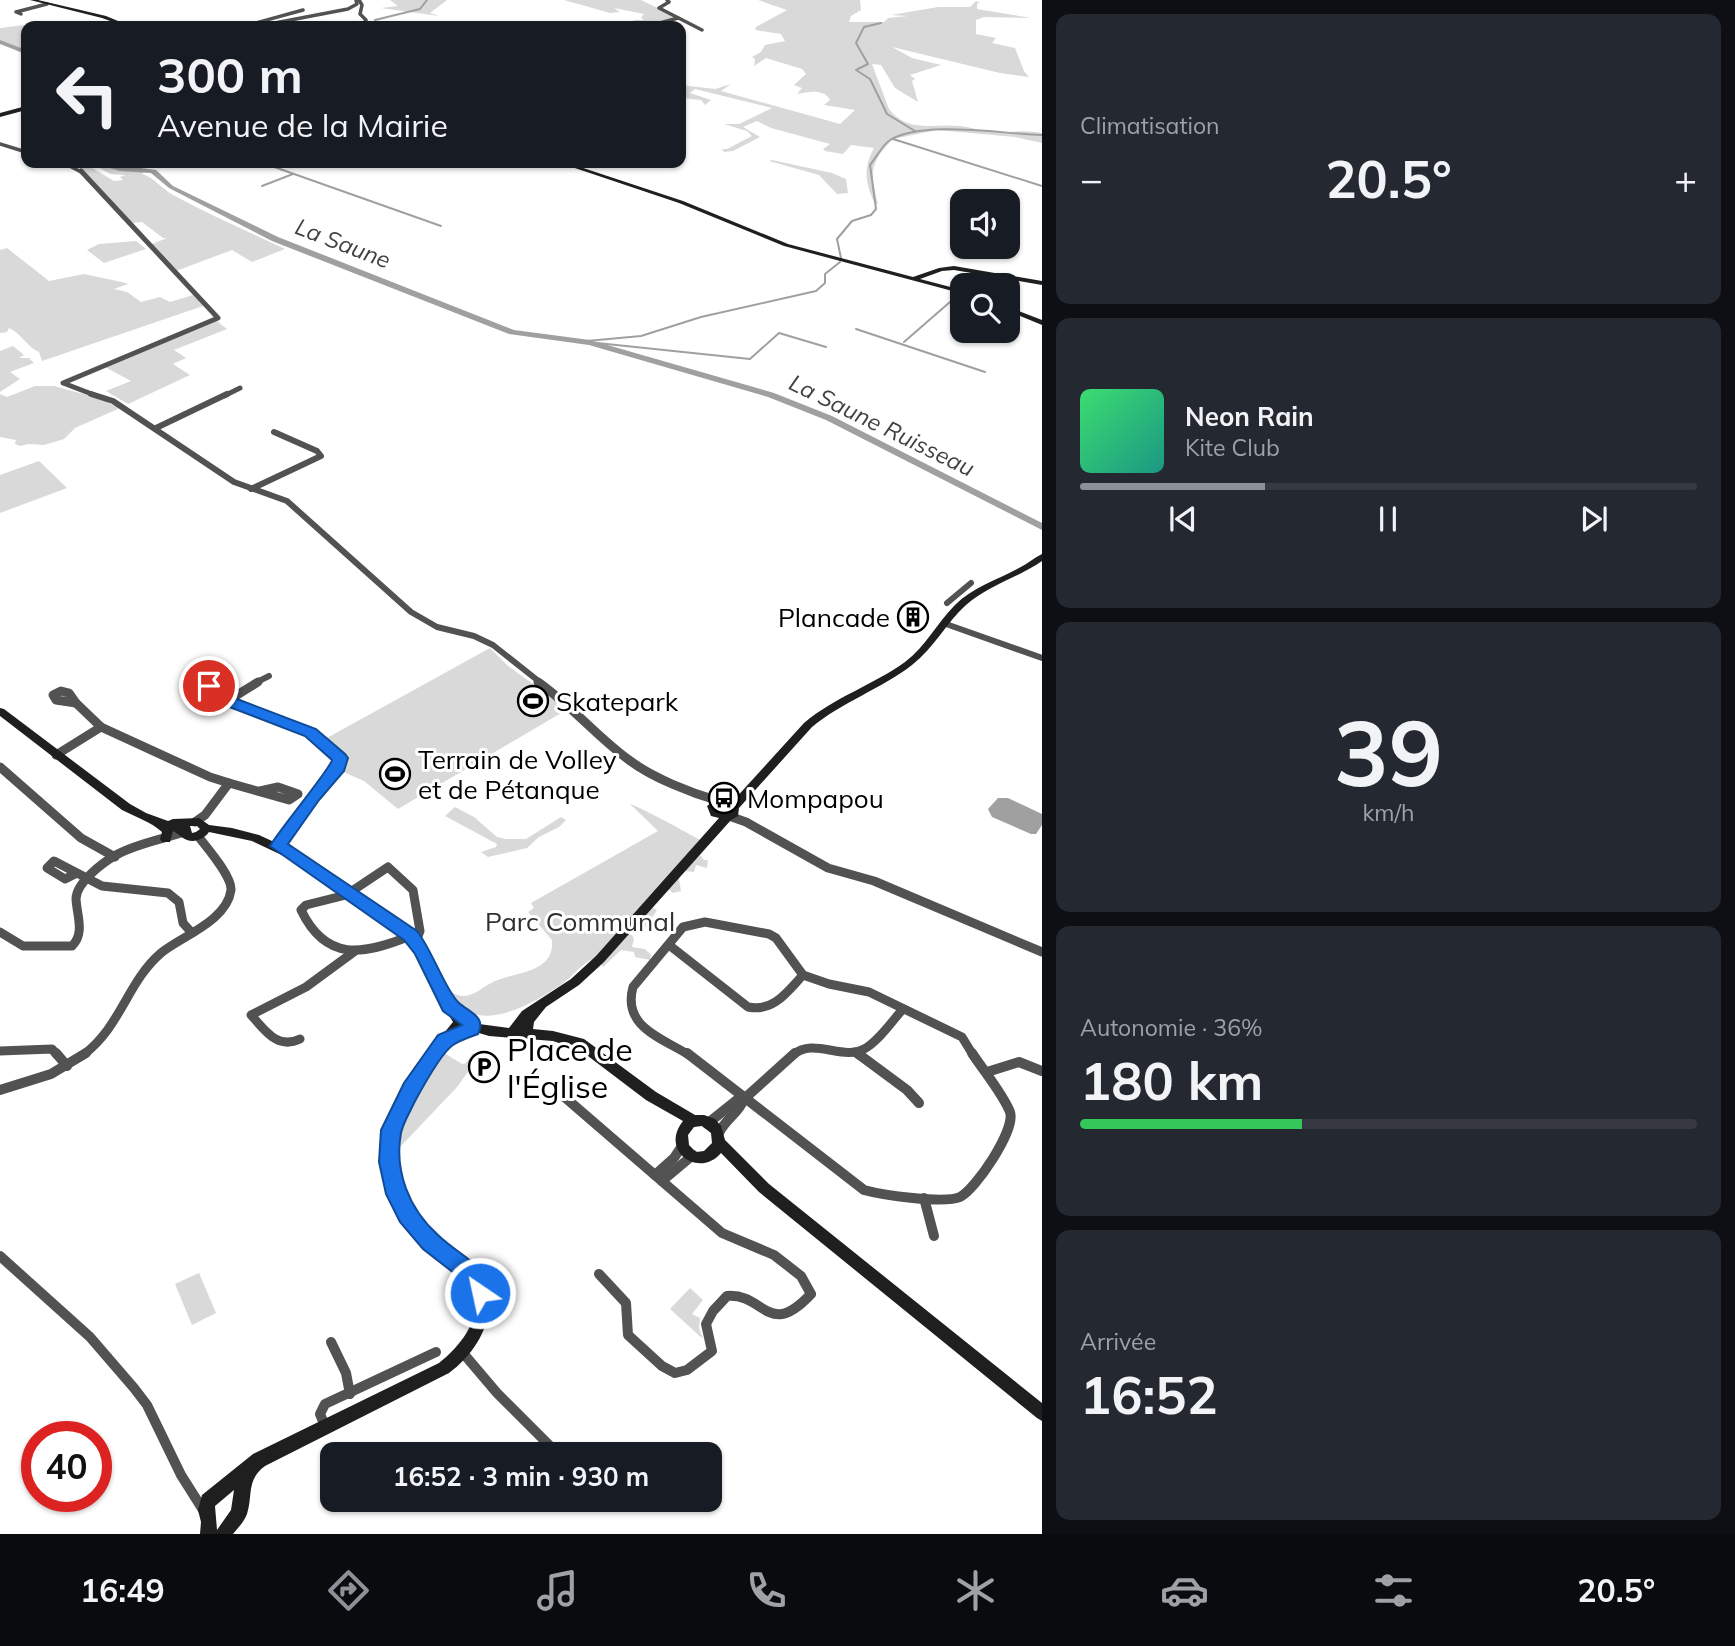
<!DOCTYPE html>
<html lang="fr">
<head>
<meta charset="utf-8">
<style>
	body { margin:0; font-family:Mulish,sans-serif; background:#242831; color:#f1f3f6; height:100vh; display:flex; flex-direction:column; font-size:26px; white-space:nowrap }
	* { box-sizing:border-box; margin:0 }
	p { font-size:23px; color:#9ea1a6 }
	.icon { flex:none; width:38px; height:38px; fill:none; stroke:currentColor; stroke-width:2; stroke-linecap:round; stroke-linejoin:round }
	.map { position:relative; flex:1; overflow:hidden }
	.side { display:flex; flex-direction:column; gap:14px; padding:14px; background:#0d0f14; width:693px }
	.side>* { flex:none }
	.hud { position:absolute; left:21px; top:21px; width:665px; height:147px; border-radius:14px; box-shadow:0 2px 5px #0004; background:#171b24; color:#f1f3f6; overflow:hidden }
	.fabs { position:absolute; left:950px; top:189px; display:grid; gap:14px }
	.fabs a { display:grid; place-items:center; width:70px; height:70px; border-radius:14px; background:#171b24; box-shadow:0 2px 5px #0004; font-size:35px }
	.speed { position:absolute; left:21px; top:1421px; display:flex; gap:14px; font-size:35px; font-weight:700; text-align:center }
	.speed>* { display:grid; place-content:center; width:91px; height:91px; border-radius:50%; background:#171b24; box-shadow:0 2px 5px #0004; line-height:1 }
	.speed .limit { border:10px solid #d22; background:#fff; color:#111 }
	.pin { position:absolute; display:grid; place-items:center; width:60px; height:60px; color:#fff; margin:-30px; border:4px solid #fff; border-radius:50%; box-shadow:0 2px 7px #0007 }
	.me { position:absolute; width:77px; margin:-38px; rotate:326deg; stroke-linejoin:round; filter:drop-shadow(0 0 5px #0008) }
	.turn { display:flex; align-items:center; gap:24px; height:147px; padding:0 21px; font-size:32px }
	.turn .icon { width:91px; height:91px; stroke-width:2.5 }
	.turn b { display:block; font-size:49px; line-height:60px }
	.big { font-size:52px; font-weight:700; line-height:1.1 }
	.side .tile { flex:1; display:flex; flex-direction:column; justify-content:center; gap:10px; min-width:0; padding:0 24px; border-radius:14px; background:#242831 }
	.side .dial { align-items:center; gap:0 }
	.dial b { font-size:91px; line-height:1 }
	.song { display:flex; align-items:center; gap:21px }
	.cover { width:84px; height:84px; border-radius:10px; background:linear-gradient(135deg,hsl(140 70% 55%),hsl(170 70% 35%)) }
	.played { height:7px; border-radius:4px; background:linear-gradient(90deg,#8c9099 30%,#363941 30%) }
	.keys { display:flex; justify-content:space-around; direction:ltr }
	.heat { display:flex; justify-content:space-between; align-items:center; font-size:38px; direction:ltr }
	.charge { height:10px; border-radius:5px; background:linear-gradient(90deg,#34c759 36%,#363941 0) }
	.trip { position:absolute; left:320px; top:1442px; width:402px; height:70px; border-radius:14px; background:#171b24; box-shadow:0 2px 5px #0004; font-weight:700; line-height:70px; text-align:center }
	.menu { display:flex; height:112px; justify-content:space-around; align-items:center; background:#090b0e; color:#9ea1a6 }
	.menu .icon { width:49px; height:49px }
	.menu .active { color:#8c9099 }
	.menu b { font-size:32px; color:#f1f3f6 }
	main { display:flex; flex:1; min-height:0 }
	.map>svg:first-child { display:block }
</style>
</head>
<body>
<main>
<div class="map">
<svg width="1042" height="1534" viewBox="0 0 1042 1534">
	<rect width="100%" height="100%" fill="#fff"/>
	<g fill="#d9d9d9">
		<polygon points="390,0 447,0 430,13 439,16 381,8 398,6"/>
		<polygon points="564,0 641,0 676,17 648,26 626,26 629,23 638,23 633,20 644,20 641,18 644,14 614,8 620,12 610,13"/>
		<path d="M 758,0 L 860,0 L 861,10 L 851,16 L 849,22 L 884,22 L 888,18 L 908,16 L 891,15 L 938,7 L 970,7 L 976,1 L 980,3 L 977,4 L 977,9 L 1031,18 L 984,17 L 976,20 L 976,34 L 996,38 L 992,43 L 1015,48 L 1024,71 L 1029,77 L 1000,73 L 892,47 L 912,58 L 941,65 L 910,75 L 915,79 L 912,81 L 918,102 L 895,88 L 881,65 L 872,64 L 889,109 C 909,134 934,123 960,126 C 971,127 981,131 992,132 C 1007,133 1021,130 1036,132 L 1042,133 L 1042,143 L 1015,137 L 937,130 L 893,139 C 869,163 870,173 878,204 L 875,204 C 865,183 863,168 874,148 L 851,145 L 843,154 L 825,151 L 823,149 L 830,144 L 771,128 L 757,121 L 743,127 L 760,137 L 733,151 L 724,152 L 722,149 L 727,149 L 752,136 L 747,131 L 724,124 L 739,124 L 772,108 L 695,89 L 690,93 L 711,100 L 705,105 L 701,100 L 681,98 L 681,85 L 715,89 L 731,84 L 721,91 L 840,124 L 855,110 L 824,105 L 830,100 C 824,88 808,92 797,94 L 802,88 L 794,85 L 806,74 L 802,69 L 766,58 L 754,66 L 755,59 L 752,57 L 761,52 L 765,45 L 785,41 L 781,34 L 755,30 L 756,27 L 787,10 Z"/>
		<polygon points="33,24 39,26 26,26 26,55 0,43 0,28"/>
		<polygon points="772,160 832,173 846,179 848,193 837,194 819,175 769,161"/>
		<path d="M 84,163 L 114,181 L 123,180 L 120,177 L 125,175 L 110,174 L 91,163 L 107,163 L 120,169 L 145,169 L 142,174 C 154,177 162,189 173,195 C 210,215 247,231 285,249 L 252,262 L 232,250 L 176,271 L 152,244 L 167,238 L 163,238 L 142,222 L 132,223 L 77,164 Z"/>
		<polygon points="136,241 146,249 104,263 87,250 99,244"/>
		<path d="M 7,248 L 49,281 L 84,274 L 126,283 L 128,284 L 114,289 L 127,292 L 141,302 L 160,297 L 170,302 L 193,295 L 203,306 L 42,361 L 39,352 C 27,347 22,334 9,328 L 7,332 L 0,333 L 0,250 Z"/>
		<polygon points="217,321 227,329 174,350 186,358 173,364 190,375 128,404 106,391 131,381 105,367"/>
		<polygon points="13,346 24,355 19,358 29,358 34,363 10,372 20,379 0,392 0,351"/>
		<polygon points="35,386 54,386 98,398 120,408 75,428 64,439 44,445 28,444 20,446 15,444 16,440 0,437 0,394 7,397"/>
		<polygon points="39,461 67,488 0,513 0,475"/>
		<polygon points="490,648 508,666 568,709 398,809 364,781 341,771 348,762 325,739"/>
		<path d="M 630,804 C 634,804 694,836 700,840 L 696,847 L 702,853 L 700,855 L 704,860 L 708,860 L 707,868 L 696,865 L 694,872 L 686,871 L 684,867 L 675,878 L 679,879 L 681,891 L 673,893 L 667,888 L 646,899 L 648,904 L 635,911 L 650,907 L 657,910 L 646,927 L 640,929 L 641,932 L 634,932 L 634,928 L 627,934 L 632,935 L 634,939 L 632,947 L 645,949 L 651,955 L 650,960 L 635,957 L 634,952 L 621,950 L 603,967 L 595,958 C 583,962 573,976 562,984 C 532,1005 471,1039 451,992 C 470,1003 479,988 495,981 C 516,972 555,973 552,940 L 528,912 L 534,908 L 531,903 L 658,831 Z"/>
		<polygon points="455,807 474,817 497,837 506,839 526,839 561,817 566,820 559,827 539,837 527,848 488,857 481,852 496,847 497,844 445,816"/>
		<polygon points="441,1051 462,1064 466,1063 473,1053 478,1057 458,1086 401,1146 397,1144 403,1119"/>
		<polygon points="199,1273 216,1313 192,1325 175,1284"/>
		<polygon points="690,1288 703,1300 692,1314 700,1318 699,1328 703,1339 670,1309"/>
	</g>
	<polygon fill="#a0a0a0" points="998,798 1008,798 1042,814 1042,825 1036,834 1031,834 992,817 988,809"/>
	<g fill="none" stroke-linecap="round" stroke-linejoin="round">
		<g stroke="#a0a0a0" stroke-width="2">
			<polyline points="375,20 420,9 427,0"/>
			<polyline points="881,23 864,27 856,43 868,64 856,70 870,79 887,114 915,131"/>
			<polyline points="365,25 376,26"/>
			<polyline points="299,26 362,24"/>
			<polyline points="893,139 1042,186"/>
			<polyline points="263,163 441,226"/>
			<polyline points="262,186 293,174"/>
			<path d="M 841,258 L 837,239 L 852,221 L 871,215 L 876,209 L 870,165 C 876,158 883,144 890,140 C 924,120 1002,134 1042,135"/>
			<polyline points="856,329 985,372"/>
			<polyline points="576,342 641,336 701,317 816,291 825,283 825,274 840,262"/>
			<polyline points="904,342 958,295"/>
			<polyline points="597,343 750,359 779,333 826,347"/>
		</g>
		<g fill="#a0a0a0" fill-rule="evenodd">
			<polygon points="0,40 26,50 26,54 0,44"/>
			<polygon points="102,163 156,170 173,186 278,237 514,330 590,340 774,393 832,416 1042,523 1042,530 826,420 768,397 589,345 509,334 272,241 169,188 151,173 120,171 110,168"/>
		</g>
		<g stroke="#525252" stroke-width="3.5">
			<polyline points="359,0 362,5 360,14 366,20 362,26"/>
			<polyline points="667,0 669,2 659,8 702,30"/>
			<polyline points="21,14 16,12 47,4"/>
			<polyline points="245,26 303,10"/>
			<polyline points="259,26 348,9 357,4 356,0"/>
			<polyline points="649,26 678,18"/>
			<polyline points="0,144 26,152"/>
			<polyline points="64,163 83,173"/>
		</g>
		<g stroke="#525252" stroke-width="5">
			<polyline points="81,171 218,318 63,383 97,396"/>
			<polyline points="224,396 240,388"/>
		</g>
		<g stroke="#525252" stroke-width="6">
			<polyline points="91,394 113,401 234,482 287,501 411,612 437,627 474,636 493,645 541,683"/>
			<polyline points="156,428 227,394"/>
			<polyline points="251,489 321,456 317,451 274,432"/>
			<polyline points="947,603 971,583"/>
			<polyline points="946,624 1042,658"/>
			<polyline points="255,683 269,676"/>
		</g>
		<g stroke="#525252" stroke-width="9">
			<polyline points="258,682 229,700 310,732 341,760 339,767 313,796 278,846"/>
			<path d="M 538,682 C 571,705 597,737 629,760 C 653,778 691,793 719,801"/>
			<polyline points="208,683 213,692 229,700"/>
			<polygon points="61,691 69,693 76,703 56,700 53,695"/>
			<polyline points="76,703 101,727 210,777 229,783"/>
			<polyline points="56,755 101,727"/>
			<polyline points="0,767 81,838 115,857"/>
			<polyline points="729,816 746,822 828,868 874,881 1042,952"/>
			<polyline points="195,822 205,815 229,783 289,800 298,794 278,787 260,791"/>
			<polyline points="77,873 65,879 47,868 54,861 102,886 168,893 179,902 183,923 192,933"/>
			<path d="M 0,932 L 23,946 L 72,946 C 85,933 77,916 76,899 C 76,883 102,863 116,855 C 135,844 163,839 184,832"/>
			<path d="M 410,936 C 363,955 326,962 301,910 L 306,905 L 346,895 L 388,867 L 413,890 L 420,931 L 416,941"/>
			<path d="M 669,945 L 748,1007 C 774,1012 787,992 803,975"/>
			<path d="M 300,1039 C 277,1050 265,1030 251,1015 L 306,987 L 355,951"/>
			<polyline points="0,1051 52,1049 57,1055"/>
			<polyline points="855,1052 859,1055"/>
			<path d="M 83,1055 C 121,1027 127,982 161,953 C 182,936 227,921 231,890 C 232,876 207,848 198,836"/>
			<path d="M 689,1055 C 662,1038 622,1027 633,987 L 683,927 L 705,922 L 769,934 L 776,938 L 803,975 L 829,984 L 869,992 L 962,1037 L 973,1055"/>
			<path d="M 793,1055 C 813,1037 843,1061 864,1049 C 878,1042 892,1021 903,1009"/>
		</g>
		<g stroke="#525252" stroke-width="10">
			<polyline points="56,1053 67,1066"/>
			<path d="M 687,1053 L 864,1190 C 882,1195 944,1204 960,1197 C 975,1190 1016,1130 1010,1112 C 1003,1094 983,1070 972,1053"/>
			<polyline points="857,1053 907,1090 919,1103"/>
			<polyline points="987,1072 1019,1062 1042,1071"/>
			<polyline points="0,1090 51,1074 86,1053"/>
			<path d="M 561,1094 L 722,1233 L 774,1255 L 801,1276 L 811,1294 C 768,1340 765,1293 727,1296 L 713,1311 L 706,1324 L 712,1351 L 687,1370 L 675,1373 L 662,1366 L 628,1335 L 626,1303 L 599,1274"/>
			<polyline points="707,1124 737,1100 744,1099"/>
			<path d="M 719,1133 C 725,1119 739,1113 744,1099 L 795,1053"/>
			<polyline points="655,1175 674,1158 682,1146"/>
			<polyline points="662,1181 693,1155"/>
			<polyline points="924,1198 934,1236"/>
			<polyline points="0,1256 90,1337 134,1388 147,1405 181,1475 205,1513"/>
			<polyline points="331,1342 346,1373 350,1394"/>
			<polyline points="463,1353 497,1393 558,1454"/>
			<polyline points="325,1426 320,1414 325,1404 436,1352"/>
		</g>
		<g fill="#1f1f1f" fill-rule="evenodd">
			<polygon points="30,0 38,0 106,16 130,26 124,26 102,18"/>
			<polygon points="26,106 26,110 0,117 0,113"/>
			<polygon points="560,163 568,163 683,201 788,244 913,277 939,268 954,266 1042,281 1042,285 954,270 942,271 920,279 962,290 962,294 960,293 784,246 679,203"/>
			<polygon points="1008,307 1042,320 1042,325 1008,311"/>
			<path d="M 1042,554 L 1042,561 L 1036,565 C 1013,579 986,587 966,605 C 946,623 934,648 912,665 C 881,689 842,702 812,727 L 739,808 L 738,816 L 731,820 L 604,962 L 579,985 L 546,1007 L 534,1022 L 533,1029 L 553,1031 L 584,1039 L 656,1092 L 695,1115 L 704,1115 L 715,1119 L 721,1126 L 725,1140 L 769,1184 L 1042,1403 L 1042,1421 L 1037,1418 L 759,1192 L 721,1153 C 699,1179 659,1151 683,1121 L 646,1100 L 580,1050 L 553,1041 L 489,1036 L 462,1028 C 449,1043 439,1059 428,1076 C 391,1131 382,1177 429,1231 C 443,1247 466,1254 478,1272 C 502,1309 481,1349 449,1373 L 265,1466 C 246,1480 253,1495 247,1514 C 244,1522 238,1528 233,1534 L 200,1534 L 201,1522 L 198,1510 L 202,1495 L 253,1454 L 439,1363 C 463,1344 488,1312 467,1281 C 456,1263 432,1256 419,1239 C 368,1180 377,1131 418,1069 C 429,1053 440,1037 453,1022 L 437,996 L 417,952 L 413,945 L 402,935 L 365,912 L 290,859 L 252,841 L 209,832 C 203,840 192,844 183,838 C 179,835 177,833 173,831 L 170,842 L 162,842 L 160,839 L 162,832 C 151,822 136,817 122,810 L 0,716 L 0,708 L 4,709 L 130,804 L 146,813 L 168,821 L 173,819 L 199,818 L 209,825 L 232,828 L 259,835 L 298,853 L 373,906 L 416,934 L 428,950 L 453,1003 L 464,1017 L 479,1024 L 509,1028 L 522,1011 L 571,979 L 596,956 L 719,818 L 711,816 L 707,806 L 719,797 L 733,801 L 804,723 C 835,697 873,685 905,662 C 926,646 937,623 955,605 C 973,587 997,580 1019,568 C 1027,564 1034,558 1042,554 ZM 721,805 L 728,807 L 728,811 L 726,813 L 719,811 L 718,807 ZM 190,826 L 197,826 L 200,829 L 196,832 L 192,833 ZM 702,1126 L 711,1133 L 712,1143 L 704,1151 L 696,1152 L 689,1145 L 688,1135 L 694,1127 ZM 234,1490 L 231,1510 L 217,1530 L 215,1506 Z"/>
		</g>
	</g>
	<path fill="#1a73e8" stroke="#114b97" stroke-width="2" d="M 209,681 L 237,699 L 316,729 L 345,754 L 348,758 L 344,771 L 319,800 L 288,844 L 417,931 C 432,950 445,989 458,1002 C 468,1012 487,1016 478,1034 C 470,1037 460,1040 453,1045 C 441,1053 421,1090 414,1103 C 410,1112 403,1123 401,1133 C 394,1171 409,1209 438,1235 C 463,1259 478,1257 491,1293 L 488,1301 L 480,1304 L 472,1301 L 459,1277 L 423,1249 L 400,1222 L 386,1194 L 379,1162 L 381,1130 L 404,1083 L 438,1035 L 462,1025 L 443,1011 L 415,954 L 404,940 L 270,846 C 279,830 331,768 332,760 L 305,736 L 227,706 L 204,690 L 201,686 L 204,683 Z"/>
	<defs>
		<g id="building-ring" transform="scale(1.575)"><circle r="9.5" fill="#fff" stroke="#000" stroke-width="1.5"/><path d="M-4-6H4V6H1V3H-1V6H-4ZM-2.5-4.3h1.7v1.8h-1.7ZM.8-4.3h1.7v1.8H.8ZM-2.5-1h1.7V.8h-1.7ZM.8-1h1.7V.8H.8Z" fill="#000"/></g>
		<g id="stadium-ring" transform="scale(1.575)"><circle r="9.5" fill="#fff" stroke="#000" stroke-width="1.5"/><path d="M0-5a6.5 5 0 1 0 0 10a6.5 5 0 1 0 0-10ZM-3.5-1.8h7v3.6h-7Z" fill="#000"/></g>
		<g id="bus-ring" transform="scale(1.575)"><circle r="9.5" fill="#fff" stroke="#000" stroke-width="1.5"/><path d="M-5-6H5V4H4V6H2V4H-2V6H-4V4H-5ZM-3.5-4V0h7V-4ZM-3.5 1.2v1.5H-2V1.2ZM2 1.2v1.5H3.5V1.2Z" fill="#000"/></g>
		<g id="parking-ring" transform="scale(1.575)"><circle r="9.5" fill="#fff" stroke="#000" stroke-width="1.5"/><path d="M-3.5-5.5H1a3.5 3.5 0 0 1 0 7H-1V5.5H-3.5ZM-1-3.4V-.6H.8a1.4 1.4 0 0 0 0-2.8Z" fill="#000"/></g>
	</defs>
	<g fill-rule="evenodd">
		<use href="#building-ring" x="913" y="617"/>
		<use href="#stadium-ring" x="533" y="701"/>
		<use href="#stadium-ring" x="395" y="774"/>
		<use href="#bus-ring" x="724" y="798"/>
		<use href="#parking-ring" x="484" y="1067"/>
	</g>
	<g text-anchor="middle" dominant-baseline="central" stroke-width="6" stroke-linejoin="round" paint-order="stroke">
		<g font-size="23" font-style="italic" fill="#414141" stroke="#fff">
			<text transform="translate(343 243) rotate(21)">La Saune</text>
			<text transform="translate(882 425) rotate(26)">La Saune Ruisseau</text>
		</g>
		<g font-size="26" fill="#000" stroke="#fff" text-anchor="start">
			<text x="890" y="617" text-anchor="end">Plancade</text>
			<text x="556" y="701">Skatepark</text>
			<text x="418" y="759">Terrain de Volley<tspan x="418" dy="30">et de Pétanque</tspan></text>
			<text x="747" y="798">Mompapou</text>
		</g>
		<g font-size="26" fill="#303030" stroke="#fff">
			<text x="580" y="921">Parc Communal</text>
		</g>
		<g font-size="32" fill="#000" stroke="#fff" text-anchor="start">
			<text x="507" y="1049">Place de<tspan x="507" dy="37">l'Église</tspan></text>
		</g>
	</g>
</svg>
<div class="fabs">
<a><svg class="icon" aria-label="sound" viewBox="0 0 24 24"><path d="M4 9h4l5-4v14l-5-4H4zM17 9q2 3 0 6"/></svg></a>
<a><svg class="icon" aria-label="search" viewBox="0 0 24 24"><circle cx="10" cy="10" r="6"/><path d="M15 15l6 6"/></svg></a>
</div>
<div class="speed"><div class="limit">40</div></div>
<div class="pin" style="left:209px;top:686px;background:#d93025"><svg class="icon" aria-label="arrive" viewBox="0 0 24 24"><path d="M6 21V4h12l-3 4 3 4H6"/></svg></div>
<svg class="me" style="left:480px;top:1293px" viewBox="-20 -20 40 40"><circle r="17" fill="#1a73e8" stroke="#fff" stroke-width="3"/><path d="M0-11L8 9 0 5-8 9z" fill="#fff"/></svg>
<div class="trip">16:52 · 3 min · 930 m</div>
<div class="hud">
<div class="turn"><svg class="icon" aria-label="left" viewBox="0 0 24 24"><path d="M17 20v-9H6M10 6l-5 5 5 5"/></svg><div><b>300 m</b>Avenue de la Mairie</div></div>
</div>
</div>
<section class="side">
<div class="tile"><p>Climatisation</p>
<div class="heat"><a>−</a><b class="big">20.5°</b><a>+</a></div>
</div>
<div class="tile">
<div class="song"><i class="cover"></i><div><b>Neon Rain</b><p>Kite Club</p></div></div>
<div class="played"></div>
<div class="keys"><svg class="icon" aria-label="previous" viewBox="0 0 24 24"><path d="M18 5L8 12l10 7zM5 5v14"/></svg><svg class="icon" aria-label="pause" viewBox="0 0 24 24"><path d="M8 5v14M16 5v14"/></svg><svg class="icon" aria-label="next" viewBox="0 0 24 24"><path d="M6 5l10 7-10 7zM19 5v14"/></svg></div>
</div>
<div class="tile dial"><b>39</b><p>km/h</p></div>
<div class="tile"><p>Autonomie · 36%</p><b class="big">180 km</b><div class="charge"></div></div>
<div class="tile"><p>Arrivée</p><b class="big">16:52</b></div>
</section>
</main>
<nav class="menu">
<b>16:49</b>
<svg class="icon active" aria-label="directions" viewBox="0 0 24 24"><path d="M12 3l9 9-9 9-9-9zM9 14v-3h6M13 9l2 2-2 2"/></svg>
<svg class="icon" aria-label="music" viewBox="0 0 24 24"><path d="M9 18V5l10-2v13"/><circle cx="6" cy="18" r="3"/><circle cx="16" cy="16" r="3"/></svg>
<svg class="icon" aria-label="phone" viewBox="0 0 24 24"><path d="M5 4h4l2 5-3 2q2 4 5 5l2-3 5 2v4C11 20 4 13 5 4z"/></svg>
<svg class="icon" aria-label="climate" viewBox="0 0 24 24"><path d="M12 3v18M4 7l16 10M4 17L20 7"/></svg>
<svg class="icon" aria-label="car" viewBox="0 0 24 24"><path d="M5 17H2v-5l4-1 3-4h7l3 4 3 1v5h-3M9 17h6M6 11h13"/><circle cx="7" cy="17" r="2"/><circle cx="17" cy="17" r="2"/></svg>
<svg class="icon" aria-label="filters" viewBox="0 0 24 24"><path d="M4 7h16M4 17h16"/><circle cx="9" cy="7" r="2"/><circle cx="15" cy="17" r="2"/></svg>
<b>20.5°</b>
</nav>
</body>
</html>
